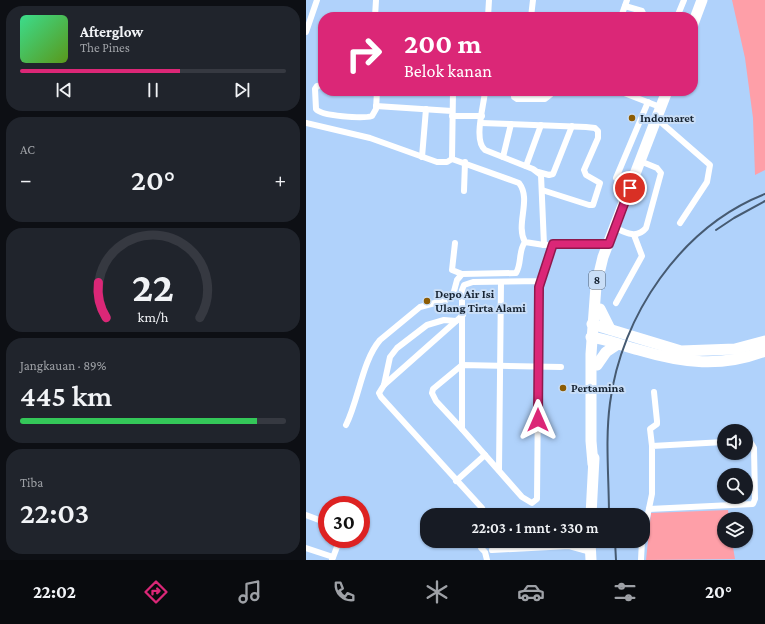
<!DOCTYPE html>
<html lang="id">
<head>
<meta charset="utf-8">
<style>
	body { margin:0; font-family:"Crimson Pro",serif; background:#20242c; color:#f1f3f6; height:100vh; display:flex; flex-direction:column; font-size:15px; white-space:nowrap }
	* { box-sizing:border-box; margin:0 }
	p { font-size:13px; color:#9ea1a6 }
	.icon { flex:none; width:22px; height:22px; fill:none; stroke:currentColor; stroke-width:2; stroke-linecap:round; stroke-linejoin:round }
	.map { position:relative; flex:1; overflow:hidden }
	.panel { display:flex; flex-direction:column; gap:6px; padding:6px; background:#0d0f14; width:306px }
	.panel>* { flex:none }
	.hud { position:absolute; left:12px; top:12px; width:380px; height:84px; border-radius:16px; box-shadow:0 1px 3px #0004; background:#db2777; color:#fff; overflow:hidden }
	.buttons { position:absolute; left:411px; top:424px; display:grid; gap:8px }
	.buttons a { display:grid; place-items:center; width:36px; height:36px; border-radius:50%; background:#171b24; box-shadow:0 1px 3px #0004; font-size:20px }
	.speed { position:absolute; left:12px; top:496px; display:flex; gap:8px; font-size:20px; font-weight:700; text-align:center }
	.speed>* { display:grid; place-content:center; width:52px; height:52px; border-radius:50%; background:#171b24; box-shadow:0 1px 3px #0004; line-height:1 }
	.speed .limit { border:6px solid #d22; background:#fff; color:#111 }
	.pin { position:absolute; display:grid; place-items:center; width:34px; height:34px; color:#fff; margin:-17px; border:2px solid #fff; border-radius:50%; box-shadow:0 1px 4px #0007 }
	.me { position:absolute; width:44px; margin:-22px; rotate:0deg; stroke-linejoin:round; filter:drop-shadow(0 0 3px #0008) }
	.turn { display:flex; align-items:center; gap:14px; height:84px; padding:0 20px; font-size:18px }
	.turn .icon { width:52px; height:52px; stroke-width:2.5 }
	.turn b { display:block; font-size:28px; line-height:34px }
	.big { font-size:30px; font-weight:600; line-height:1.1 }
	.panel .widget { flex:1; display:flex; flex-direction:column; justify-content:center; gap:6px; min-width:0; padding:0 14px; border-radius:16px; background:#20242c }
	.panel .dial { align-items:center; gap:0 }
	.dial svg { height:104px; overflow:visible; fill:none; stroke:#363941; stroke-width:7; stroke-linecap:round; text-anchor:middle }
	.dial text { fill:#f1f3f6; stroke:none }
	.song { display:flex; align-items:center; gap:12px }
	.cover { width:48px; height:48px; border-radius:6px; background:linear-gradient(135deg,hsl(150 70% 55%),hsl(90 70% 35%)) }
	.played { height:4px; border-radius:2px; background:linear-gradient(90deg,#db2777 60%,#363941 60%) }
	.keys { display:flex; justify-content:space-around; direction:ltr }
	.heat { display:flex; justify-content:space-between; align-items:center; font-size:22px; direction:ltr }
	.charge { height:6px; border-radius:3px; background:linear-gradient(90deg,#34c759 89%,#363941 0) }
	.trip { position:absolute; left:114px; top:508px; width:230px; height:40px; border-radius:16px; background:#171b24; box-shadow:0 1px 3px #0004; font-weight:600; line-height:40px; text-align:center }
	.menu { display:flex; height:64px; justify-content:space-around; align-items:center; background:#090b0e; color:#9ea1a6 }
	.menu .icon { width:28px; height:28px }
	.menu .current { color:#db2777 }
	.menu b { font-size:18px; color:#f1f3f6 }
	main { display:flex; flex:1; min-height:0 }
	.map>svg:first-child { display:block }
</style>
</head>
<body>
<main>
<section class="panel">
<div class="widget">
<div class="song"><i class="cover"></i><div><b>Afterglow</b><p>The Pines</p></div></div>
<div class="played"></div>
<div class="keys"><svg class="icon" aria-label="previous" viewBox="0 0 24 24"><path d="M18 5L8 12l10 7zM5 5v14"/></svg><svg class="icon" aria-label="pause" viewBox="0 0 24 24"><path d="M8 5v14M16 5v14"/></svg><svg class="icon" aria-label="next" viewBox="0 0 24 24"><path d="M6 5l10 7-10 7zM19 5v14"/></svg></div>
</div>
<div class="widget"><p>AC</p>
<div class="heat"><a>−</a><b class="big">20°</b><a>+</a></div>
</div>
<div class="widget dial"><svg viewBox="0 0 100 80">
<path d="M14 69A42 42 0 1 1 86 69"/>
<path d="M14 69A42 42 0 0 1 8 42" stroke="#db2777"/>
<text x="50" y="56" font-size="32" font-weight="700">22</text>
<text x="50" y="72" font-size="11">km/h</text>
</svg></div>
<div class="widget"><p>Jangkauan · 89%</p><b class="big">445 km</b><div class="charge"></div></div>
<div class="widget"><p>Tiba</p><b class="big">22:03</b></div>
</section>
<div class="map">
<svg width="459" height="560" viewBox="0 0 459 560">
	<rect width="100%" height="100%" fill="#b0d2fb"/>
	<g fill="#fe9fa8">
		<polygon points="426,0 459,0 459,170 449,175 447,118 439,58"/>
		<polygon points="422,510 423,519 418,519 418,541 426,541 429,559 340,560 345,513"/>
	</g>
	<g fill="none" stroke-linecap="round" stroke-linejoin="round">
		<g stroke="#fff" stroke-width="6">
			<polyline points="319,6 336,11 339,17"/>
			<polyline points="198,15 235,17"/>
			<polyline points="69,17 70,0"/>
			<polyline points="182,17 183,0"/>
			<polyline points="225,17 227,0"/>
			<polyline points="315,17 321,0"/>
			<polyline points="371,17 378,0"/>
			<polyline points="0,32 11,0"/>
			<path d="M 17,85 L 11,86 L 9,89 L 10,109 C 15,116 57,119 66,116 L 70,109 L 71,91"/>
			<path d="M 147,91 L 146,159 L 213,183 C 226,200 209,224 219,242 L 238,245 L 303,244"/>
			<path d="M 179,91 C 178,106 167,140 179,150 L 227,169 L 235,175 L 238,245"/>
			<polyline points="208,91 208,97 211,99 239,99 244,95"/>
			<polyline points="313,91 354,107"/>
			<polyline points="70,106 146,111"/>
			<polyline points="146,116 176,116"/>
			<polyline points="350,118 404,165 401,182 374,223"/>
			<polyline points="0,123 64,138 131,162 141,162 146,159"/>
			<polyline points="175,123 280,127 289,128 292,131 292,138 278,170 280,175 294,183 287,205 283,205 236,190"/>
			<polyline points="116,157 120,109"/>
			<polyline points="197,157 205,124"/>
			<polyline points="220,166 235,125"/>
			<polyline points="232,172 243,175 247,174 266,126"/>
			<polyline points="310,178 342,102"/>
			<polyline points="158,191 159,162"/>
			<path d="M 310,228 C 320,233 331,239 340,228 L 355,173 L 351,168 L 334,161"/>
			<polyline points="149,243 146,270 156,274"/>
			<polyline points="235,281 167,282 158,285 156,290 156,429 216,497 226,503 231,499 233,287 247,245"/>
			<polyline points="310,303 336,256 328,235"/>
			<polyline points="157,315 78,385 73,393 75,397 176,508 179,515"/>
			<polyline points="78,385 84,357 91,348 121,325 138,320 150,321"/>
			<path d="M 40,425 C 53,399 56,361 74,340 L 114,307 L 140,300 L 147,295 L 151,280 L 156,274 L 210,273 C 216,264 212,251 219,242"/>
			<polyline points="156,429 130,401 126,393 127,389 156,365 255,367"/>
			<polyline points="346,446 344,429 351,424 351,421 348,392"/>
			<polyline points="193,470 195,282"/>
			<polyline points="150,481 179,455"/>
			<polyline points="343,509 447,504 449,499 448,448 445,443 440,442"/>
			<polyline points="0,515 21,523"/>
			<polyline points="337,537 346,494 346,446 418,442"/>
			<polyline points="176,541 175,548 179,552 181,560"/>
			<polyline points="186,542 228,541"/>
			<polyline points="0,548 27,557"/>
			<polyline points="186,550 263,546 285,552"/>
			<polyline points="26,560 34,539"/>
			<polyline points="335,560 336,541"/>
		</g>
		<g stroke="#fff" stroke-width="11">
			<polyline points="387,24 396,0"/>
			<polyline points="294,309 304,329"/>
			<polyline points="286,324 375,351 429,349 459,341"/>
			<path d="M 285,337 C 301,339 317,346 333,350 C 377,363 415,368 459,351"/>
			<polyline points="291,365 300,352 312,344"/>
			<polyline points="287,464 285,441 285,354 290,286 297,257 361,91"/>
			<polyline points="285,515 288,458"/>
			<polyline points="284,541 285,560"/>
		</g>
		<g stroke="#465a71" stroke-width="2">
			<polyline points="410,230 428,218 459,201"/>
			<path d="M 303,515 C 303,478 299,440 304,403 C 315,316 375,227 459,194"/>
			<polyline points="309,541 310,560"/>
		</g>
	</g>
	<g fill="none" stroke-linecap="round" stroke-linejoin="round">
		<g stroke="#8e194d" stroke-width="10">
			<polyline id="route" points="232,420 233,287 247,244 303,244 324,188"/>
		</g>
		<use href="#route" stroke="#db2777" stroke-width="7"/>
	</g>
	<g fill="#8c5c04" stroke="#c9def7" stroke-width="1.5">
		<circle cx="326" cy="118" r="4"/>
		<circle cx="121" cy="301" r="4"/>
		<circle cx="257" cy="388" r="4"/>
	</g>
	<g text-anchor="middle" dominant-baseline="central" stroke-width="4" stroke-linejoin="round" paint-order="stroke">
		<rect fill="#c9def7" stroke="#4c5c6e" stroke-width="1" x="283" y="271" width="16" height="18" rx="3"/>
		<g font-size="11" font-weight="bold" fill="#172433">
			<text x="291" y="280">8</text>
		</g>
		<g font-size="12" font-weight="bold" fill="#172433" stroke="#c9def7" text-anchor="start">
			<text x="334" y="118">Indomaret</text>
			<text x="129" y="294">Depo Air Isi<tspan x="129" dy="14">Ulang Tirta Alami</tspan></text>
			<text x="265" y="388">Pertamina</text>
		</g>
	</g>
</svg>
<div class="buttons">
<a><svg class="icon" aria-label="sound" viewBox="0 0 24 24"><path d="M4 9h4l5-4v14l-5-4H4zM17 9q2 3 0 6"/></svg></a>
<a><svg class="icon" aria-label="search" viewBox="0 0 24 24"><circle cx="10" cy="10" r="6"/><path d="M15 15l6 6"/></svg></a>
<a><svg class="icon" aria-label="layers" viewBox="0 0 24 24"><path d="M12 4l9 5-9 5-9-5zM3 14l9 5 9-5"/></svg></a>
</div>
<div class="speed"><div class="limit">30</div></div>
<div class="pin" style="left:324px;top:188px;background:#d93025"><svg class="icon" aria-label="arrive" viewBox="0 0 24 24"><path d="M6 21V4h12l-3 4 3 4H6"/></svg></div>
<svg class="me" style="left:232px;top:420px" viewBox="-20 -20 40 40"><path d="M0-17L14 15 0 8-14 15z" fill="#db2777" stroke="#fff" stroke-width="4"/></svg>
<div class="trip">22:03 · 1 mnt · 330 m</div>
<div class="hud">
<div class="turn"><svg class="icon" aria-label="right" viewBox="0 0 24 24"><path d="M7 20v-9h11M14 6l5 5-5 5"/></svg><div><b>200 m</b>Belok kanan</div></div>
</div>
</div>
</main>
<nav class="menu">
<b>22:02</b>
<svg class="icon current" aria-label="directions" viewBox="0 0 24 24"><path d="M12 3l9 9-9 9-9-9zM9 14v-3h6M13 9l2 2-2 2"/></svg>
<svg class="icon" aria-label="music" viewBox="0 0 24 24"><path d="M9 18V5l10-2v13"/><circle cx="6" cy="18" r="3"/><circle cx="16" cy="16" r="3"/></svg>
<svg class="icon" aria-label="phone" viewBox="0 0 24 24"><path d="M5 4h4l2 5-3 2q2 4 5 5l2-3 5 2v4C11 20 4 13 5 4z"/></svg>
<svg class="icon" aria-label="climate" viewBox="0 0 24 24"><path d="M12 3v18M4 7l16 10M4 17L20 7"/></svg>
<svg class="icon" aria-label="car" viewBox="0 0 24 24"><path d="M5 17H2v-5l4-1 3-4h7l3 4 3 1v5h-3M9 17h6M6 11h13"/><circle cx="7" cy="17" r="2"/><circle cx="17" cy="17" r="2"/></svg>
<svg class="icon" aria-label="filters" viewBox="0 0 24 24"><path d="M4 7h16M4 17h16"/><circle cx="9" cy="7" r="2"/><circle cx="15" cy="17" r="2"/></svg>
<b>20°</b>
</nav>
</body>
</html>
